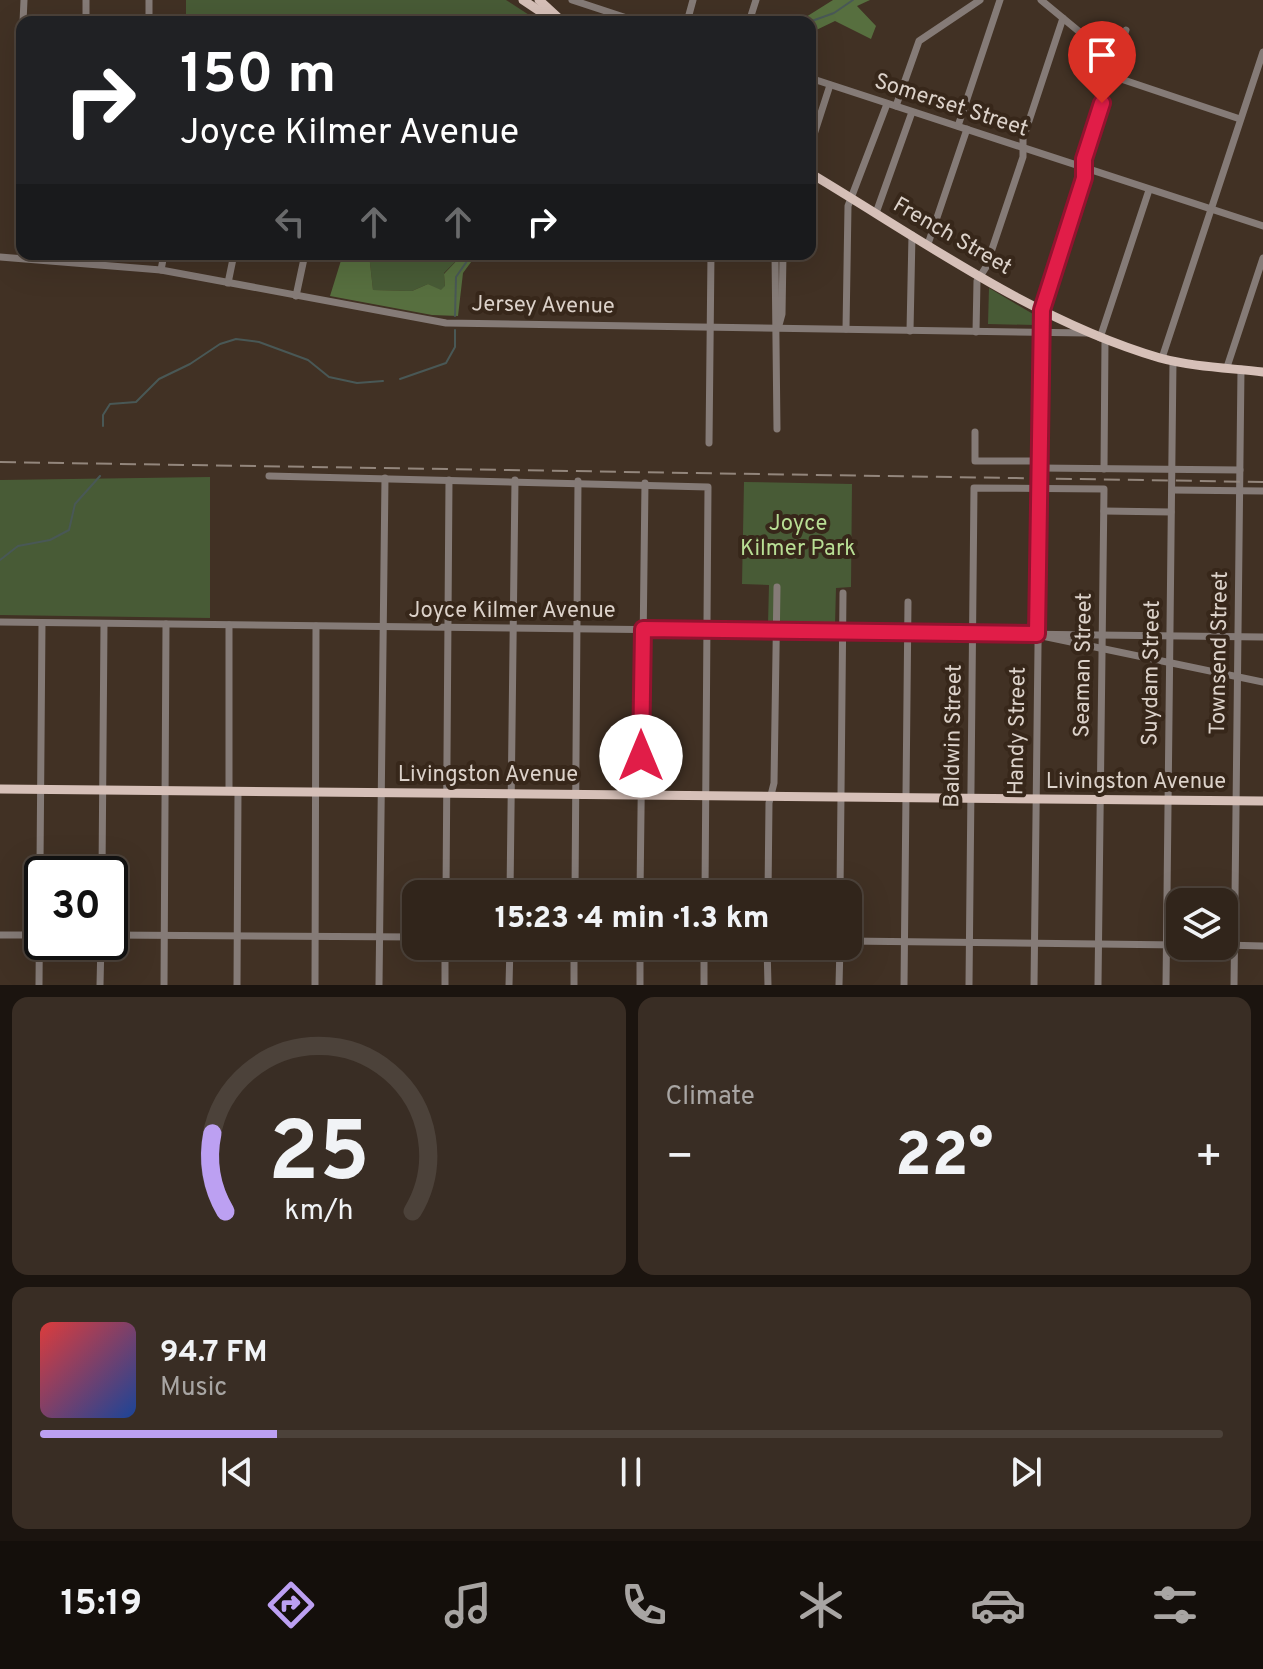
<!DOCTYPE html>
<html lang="en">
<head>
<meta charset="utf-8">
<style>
	body { margin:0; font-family:Overpass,sans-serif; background:#392d24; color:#f1f3f6; height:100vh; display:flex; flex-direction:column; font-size:30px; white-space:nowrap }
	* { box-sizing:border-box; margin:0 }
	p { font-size:26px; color:#a8a5a3 }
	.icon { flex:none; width:44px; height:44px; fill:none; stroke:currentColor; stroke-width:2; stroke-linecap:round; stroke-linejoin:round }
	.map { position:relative; height:985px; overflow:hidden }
	.panel { display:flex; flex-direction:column; gap:12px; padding:12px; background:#1b140f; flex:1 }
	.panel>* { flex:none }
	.guide { position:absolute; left:16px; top:16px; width:800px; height:244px; border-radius:16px; box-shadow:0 8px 32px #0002,0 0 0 2px #4c423a; background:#202124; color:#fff; overflow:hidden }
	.buttons { position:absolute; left:1166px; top:888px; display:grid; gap:16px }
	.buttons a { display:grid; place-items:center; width:72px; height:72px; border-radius:16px; background:#31251b; box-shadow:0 8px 32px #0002,0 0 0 2px #4c423a; font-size:40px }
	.speed { position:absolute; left:24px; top:856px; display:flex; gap:16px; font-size:40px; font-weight:700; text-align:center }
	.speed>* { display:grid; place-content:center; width:104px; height:104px; border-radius:50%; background:#31251b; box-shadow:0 8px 32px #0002,0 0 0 2px #4c423a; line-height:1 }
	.speed .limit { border:4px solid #111; border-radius:12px; background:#fff; color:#111 }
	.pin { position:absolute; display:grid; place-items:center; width:68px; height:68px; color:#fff; margin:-82px -34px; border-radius:50% 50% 50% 0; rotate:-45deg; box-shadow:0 0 8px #0007 }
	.pin .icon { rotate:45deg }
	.me { position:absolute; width:88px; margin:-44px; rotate:0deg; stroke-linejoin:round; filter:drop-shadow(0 0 6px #0008) }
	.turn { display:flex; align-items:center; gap:28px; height:168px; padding:0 32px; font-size:36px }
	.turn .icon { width:104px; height:104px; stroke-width:2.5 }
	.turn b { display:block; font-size:56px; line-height:68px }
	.lanes { display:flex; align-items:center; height:76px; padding:0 32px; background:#0003; justify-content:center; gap:40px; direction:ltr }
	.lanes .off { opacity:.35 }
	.big { font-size:60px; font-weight:800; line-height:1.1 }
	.panel .card { flex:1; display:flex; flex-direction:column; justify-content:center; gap:12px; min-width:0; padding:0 28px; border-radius:16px; background:#392d24 }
	.panel .dial { align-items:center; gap:0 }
	.dial svg { height:208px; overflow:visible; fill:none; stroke:#4c423a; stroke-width:7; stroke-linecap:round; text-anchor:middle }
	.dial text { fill:#f1f3f6; stroke:none }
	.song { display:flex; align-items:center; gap:24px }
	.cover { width:96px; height:96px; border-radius:12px; background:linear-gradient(135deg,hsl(0 70% 55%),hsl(220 70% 35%)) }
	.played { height:8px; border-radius:4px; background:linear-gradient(90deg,#bca0f2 20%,#4c423a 20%) }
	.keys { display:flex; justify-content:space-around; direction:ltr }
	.heat { display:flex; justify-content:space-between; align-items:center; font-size:44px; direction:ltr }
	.panel .tiles { flex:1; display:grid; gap:12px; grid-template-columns:1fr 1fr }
	.card:last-child { grid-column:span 2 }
	.trip { position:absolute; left:402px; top:880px; width:460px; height:80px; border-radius:16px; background:#31251b; box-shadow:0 8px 32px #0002,0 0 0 2px #4c423a; font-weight:800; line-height:80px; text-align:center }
	.tabs { display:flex; height:128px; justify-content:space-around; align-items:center; background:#140f0b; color:#a8a5a3 }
	.tabs .icon { width:56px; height:56px }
	.tabs .selected { color:#bca0f2 }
	.tabs b { font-size:36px; color:#f1f3f6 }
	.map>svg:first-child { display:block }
</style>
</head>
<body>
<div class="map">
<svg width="1263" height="985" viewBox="0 0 1263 985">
	<rect width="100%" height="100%" fill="#413124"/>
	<g fill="#485b36">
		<polygon points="186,0 506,0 540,22 186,22"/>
		<polygon points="369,254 463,254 444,273 445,287 441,291 428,284 412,291 373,290"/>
		<polygon points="989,288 1033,314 1034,325 988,324"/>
		<polygon points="210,477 210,618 0,615 0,480"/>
		<polygon points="744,482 852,484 851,587 836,588 835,625 768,624 769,585 742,584"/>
	</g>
	<g fill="#576f3f">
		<polygon points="833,0 870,0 857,6 876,26 871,39 835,21 810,33 810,22 798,22"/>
		<polygon points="343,254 369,254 373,290 412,291 428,284 441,290 445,286 444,274 463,254 477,254 463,273 458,316 432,315 330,296"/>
	</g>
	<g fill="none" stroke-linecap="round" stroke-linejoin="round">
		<g stroke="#495856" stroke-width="2">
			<polyline points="809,22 834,13 853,0"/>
			<polyline points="455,316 456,277 472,254"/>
			<polyline points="400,379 446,363 455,347 455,330"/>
			<polyline points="103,426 103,415 110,404 136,402 159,379 190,364 220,344 236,339 259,342 308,360 329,377 357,383 383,381"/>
			<polyline points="0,560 18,546 50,540 69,530 75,504 100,476"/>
		</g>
		<g stroke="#857b77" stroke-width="7">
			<polyline points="572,0 639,22"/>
			<polyline points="1041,0 1116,62"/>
			<polyline points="23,22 24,0"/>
			<polyline points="86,22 86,0"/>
			<polyline points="149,22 149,0"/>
			<polyline points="687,22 693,0"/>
			<polyline points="749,22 756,0"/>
			<polyline points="1112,76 1240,119"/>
			<polyline points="810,78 1263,226"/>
			<polyline points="896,106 919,41 980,0"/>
			<polyline points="958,126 1000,0"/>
			<polyline points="810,147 830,85"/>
			<polyline points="876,213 912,112"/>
			<polyline points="928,244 967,129"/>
			<polyline points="775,254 777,429"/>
			<polyline points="0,257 161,270 446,323 1088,333"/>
			<polyline points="161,270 164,254"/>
			<polyline points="228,283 234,254"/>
			<polyline points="296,296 305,254"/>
			<polyline points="779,325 782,314 783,254"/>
			<polyline points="846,329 848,206 887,104"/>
			<polyline points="910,331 912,235"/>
			<polyline points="976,332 977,281 986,267 1023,157 1023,139 1063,18"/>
			<polyline points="1100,338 1149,190"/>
			<polyline points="1162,358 1263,52"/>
			<polyline points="1227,367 1263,258"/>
			<polyline points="975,432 975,461 1039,461"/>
			<polyline points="709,443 711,254"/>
			<polyline points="1039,468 1240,470"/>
			<polyline points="1104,469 1105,340"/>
			<polyline points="269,476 708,487 705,894"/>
			<polyline points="1172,490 1263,491"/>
			<polyline points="1104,511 1171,512"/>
			<polyline points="0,622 1263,637"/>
			<polyline points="229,625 229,791"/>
			<polyline points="1047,637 1263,682"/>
			<polyline points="102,874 104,624"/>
			<polyline points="446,894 449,480"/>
			<polyline points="510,894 515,480"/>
			<polyline points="575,894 578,481"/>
			<polyline points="640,894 645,483"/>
			<polyline points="768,894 769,803 774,783 777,587"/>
			<polyline points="840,894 843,593"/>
			<polyline points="0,935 42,935"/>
			<polyline points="110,935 416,937"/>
			<polyline points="848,941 1180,945"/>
			<polyline points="1224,945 1263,946"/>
			<polyline points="767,946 768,985"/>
			<polyline points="39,985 42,623"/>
			<polyline points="100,985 101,942"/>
			<polyline points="164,985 166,624"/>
			<polyline points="237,985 238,791"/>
			<polyline points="315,985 316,626"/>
			<polyline points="379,985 385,478"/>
			<polyline points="445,985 445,946"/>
			<polyline points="509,985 510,946"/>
			<polyline points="574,985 574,946"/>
			<polyline points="640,985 640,946"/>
			<polyline points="704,985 704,946"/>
			<polyline points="839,985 840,946"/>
			<polyline points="904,985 908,602"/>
			<polyline points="969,985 974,488 1104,489 1098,985"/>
			<polyline points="1034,985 1042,310 1084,178 1084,159 1126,30"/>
			<polyline points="1166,985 1173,361"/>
			<polyline points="1234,985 1241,369"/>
		</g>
		<g stroke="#d6c0b8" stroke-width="9">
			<polyline points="523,0 556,22"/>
			<polyline points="539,0 563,22"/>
			<path d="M 810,173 C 922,240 1034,321 1160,358 C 1193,367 1229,368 1263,372"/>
			<polyline points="0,789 1263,801"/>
		</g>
		<polyline stroke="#93867c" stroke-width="2" stroke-dasharray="16 8" stroke-linecap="butt" points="0,462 1263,482"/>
	</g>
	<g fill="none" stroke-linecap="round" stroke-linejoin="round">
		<g stroke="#92132f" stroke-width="20">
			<polyline id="route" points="641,756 643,629 1037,634 1042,310 1084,178 1084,159 1102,103"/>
		</g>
		<use href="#route" stroke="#e11d48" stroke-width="14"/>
	</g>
	<g text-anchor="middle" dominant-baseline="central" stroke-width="8" stroke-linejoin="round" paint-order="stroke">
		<g font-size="22" fill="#dcd2ca" stroke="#37271a">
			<text transform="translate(951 106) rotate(18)">Somerset Street</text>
			<text transform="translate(952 237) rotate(30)">French Street</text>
			<text transform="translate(543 306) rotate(1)">Jersey Avenue</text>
			<text x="512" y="611">Joyce Kilmer Avenue</text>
			<text transform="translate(1220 653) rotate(-89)">Townsend Street</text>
			<text transform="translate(1084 665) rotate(-89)">Seaman Street</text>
			<text transform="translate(1152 673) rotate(-89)">Suydam Street</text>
			<text transform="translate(1018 731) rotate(-89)">Handy Street</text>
			<text transform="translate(954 736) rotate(-89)">Baldwin Street</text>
			<text x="488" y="775">Livingston Avenue</text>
			<text x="1136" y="782">Livingston Avenue</text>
		</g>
		<g font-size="22" fill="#b8de94" stroke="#37271a">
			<text x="798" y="524">Joyce<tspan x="798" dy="25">Kilmer Park</tspan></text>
		</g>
	</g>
</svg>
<div class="buttons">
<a><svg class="icon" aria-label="layers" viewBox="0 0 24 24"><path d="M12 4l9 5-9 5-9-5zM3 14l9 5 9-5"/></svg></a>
</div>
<div class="speed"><div class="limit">30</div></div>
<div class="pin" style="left:1102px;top:103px;background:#d93025"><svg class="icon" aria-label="arrive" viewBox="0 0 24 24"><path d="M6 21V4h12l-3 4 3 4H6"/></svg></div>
<svg class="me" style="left:641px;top:756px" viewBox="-20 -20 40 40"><circle r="19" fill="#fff"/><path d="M0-13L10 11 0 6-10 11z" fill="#e11d48"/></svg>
<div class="trip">15:23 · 4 min · 1.3 km</div>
<div class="guide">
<div class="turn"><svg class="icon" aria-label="right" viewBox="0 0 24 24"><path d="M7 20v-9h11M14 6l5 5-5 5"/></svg><div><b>150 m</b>Joyce Kilmer Avenue</div></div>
<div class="lanes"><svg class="icon off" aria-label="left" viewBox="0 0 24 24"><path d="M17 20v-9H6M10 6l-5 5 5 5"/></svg><svg class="icon off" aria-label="ahead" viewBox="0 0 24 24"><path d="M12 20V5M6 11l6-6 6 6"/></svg><svg class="icon off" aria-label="ahead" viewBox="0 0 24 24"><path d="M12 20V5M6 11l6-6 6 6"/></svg><svg class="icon" aria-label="right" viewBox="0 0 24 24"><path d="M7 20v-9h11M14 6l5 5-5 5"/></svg></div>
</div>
</div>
<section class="panel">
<div class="tiles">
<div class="card dial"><svg viewBox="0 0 100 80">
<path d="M14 69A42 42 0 1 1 86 69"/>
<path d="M14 69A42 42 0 0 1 9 39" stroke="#bca0f2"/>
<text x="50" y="56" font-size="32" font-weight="700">25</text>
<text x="50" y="72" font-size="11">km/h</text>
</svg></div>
<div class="card"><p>Climate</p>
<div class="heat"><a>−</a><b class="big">22°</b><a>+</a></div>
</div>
<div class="card">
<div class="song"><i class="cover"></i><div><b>94.7 FM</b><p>Music</p></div></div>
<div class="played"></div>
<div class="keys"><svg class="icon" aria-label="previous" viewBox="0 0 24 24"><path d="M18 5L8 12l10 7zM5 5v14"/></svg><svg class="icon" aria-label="pause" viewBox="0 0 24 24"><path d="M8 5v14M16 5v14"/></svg><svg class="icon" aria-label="next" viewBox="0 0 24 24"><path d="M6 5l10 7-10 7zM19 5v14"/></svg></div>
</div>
</div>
</section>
<nav class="tabs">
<b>15:19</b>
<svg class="icon selected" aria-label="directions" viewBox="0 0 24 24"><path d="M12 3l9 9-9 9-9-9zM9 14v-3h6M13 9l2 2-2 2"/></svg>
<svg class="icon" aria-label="music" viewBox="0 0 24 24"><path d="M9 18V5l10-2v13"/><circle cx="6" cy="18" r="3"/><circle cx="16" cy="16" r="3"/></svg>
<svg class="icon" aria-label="phone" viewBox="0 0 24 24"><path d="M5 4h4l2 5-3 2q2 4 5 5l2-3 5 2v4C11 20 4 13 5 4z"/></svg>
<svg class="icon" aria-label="climate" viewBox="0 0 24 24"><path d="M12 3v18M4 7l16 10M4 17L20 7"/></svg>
<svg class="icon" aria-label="car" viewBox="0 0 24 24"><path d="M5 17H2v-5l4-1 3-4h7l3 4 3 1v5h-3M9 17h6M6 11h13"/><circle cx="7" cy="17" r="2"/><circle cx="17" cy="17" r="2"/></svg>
<svg class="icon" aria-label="filters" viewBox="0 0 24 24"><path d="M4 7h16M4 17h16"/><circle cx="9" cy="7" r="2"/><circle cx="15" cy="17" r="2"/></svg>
</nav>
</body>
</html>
